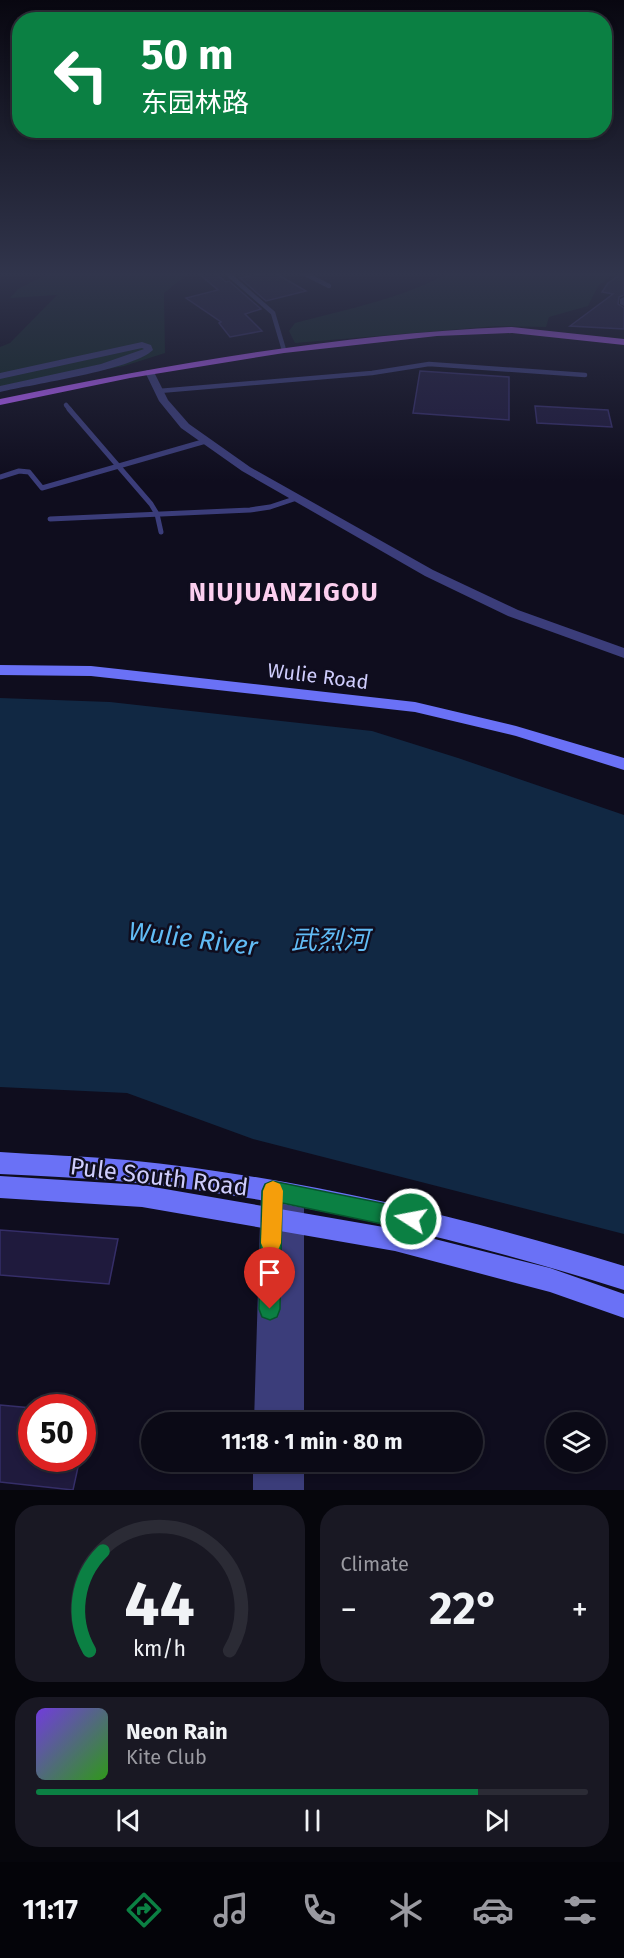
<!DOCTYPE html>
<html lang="en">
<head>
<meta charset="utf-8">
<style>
	body { margin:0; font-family:"Fira Sans","Noto Sans SC",sans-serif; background:#191823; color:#f1f3f6; height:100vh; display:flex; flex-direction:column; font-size:22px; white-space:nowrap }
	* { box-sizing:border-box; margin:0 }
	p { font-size:20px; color:#9a9aa1 }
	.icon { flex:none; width:33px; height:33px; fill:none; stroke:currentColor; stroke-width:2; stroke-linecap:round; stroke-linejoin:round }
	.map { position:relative; height:1490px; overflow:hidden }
	.drawer { display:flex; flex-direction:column; gap:15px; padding:15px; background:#06060c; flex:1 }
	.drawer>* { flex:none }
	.banner { position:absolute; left:12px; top:12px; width:600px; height:126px; border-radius:24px; box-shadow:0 3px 9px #0003,0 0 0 2px #2b2b35; background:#0b8043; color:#fff; overflow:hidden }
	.tools { position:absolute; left:546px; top:1412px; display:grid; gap:12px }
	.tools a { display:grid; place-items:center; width:60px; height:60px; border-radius:50%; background:#0b0a16; box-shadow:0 3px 9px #0003,0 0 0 2px #2b2b35; font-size:30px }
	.speed { position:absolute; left:18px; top:1394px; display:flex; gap:12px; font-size:30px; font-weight:700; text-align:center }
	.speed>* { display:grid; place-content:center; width:78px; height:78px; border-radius:50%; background:#0b0a16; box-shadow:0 3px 9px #0003,0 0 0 2px #2b2b35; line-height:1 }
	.speed .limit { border:9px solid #d22; background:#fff; color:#111 }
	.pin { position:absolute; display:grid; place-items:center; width:51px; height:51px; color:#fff; margin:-62px -26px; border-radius:50% 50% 50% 0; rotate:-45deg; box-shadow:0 0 6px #0007 }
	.pin .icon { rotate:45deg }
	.me { position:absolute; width:66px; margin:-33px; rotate:281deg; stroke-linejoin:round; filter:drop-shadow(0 0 4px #0008) }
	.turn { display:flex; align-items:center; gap:21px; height:126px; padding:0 30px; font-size:27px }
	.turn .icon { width:78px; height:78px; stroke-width:2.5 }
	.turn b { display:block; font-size:42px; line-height:51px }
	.big { font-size:45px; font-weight:700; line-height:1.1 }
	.drawer .widget { flex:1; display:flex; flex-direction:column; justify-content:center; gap:9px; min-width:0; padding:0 21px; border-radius:24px; background:#191823 }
	.drawer .dial { align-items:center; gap:0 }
	.dial svg { height:156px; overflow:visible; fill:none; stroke:#2b2b35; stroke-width:7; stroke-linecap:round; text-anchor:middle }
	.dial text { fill:#f1f3f6; stroke:none }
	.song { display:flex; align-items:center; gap:18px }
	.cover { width:72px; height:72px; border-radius:9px; background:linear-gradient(135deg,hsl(260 70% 55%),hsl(110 70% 35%)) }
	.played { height:6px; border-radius:3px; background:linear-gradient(90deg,#0b8043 80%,#2b2b35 80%) }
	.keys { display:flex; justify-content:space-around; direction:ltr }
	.heat { display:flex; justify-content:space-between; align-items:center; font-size:33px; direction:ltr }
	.drawer .tiles { flex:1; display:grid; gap:15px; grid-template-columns:1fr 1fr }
	.widget:last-child { grid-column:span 2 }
	.trip { position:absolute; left:141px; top:1412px; width:342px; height:60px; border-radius:30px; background:#0b0a16; box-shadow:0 3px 9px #0003,0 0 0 2px #2b2b35; font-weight:700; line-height:60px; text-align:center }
	.dock { display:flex; height:96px; justify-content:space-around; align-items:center; background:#040409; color:#9a9aa1 }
	.dock .icon { width:42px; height:42px }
	.dock .current { color:#0b8043 }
	.dock b { font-size:27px; color:#f1f3f6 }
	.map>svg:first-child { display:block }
</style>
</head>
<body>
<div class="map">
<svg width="624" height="1490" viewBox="0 0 624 1490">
	<rect width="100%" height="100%" fill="#0f0d1e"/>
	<g fill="#112725">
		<polygon points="49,273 189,273 164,293 165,353 124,366 0,389 0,347 10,343 57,295 10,298 18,289"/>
		<path d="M 448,273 L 615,273 L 598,286 L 588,306 L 549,317 L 546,327 L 496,326 L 295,343 L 289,331 L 295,323 C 346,309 402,299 448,273 Z"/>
	</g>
	<polygon fill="#112843" points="0,698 110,702 372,731 458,758 624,815 624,1234 253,1139 127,1093 0,1087"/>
	<g fill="#1f1a3d" stroke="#352e68" stroke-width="1.5">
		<polygon points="198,273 215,273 226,282 229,281 261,309 245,314 262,331 230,337 219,323 221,322 186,298 218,290"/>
		<polygon points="264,273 275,273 306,291 266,301 240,278"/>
		<polygon points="623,273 624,295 619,297 618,304 624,308 624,329 570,326 613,294 602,292 608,283"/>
		<polygon points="420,371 509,377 509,420 413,413"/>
		<polygon points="535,406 608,410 612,427 537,423"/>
		<polygon points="0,1230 118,1239 109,1284 0,1275"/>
		<polygon points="0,1405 32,1408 32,1458 80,1458 73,1490 0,1482"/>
	</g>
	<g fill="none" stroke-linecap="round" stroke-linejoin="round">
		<g stroke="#3b3d7a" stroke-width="4.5">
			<polyline points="227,273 273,313 284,350"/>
			<polyline points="303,273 329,286"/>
			<polyline points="159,391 372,373 429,364 585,375"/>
			<polyline points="66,405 71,411"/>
		</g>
		<g stroke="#3b3d7a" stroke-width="5">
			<polyline points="69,409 151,504 157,514 161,532"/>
			<polyline points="0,477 19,471 29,472 42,488 206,441"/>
			<polyline points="50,519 250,510 270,507 297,498"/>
		</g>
		<g fill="#3b3d7a" fill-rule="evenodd">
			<polygon points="624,297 624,306 620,304 620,299"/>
			<path d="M 142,342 L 151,345 L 153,350 C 132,370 33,384 0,392 L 0,386 L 101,364 L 144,349 L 142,348 L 0,379 L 0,373 Z"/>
		</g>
		<g fill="#3b3d7a" fill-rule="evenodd">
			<polygon points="147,370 153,370 168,400 189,424 250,467 433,570 518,610 624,648 624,658 508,616 425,576 242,471 181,428 159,401 145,372"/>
			<polygon points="272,1180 280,1183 283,1193 285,1188 293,1185 301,1188 304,1196 304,1422 254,1422 261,1191 264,1183"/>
			<rect x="253" y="1461" width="51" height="29"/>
		</g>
		<g fill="#6a71f6" fill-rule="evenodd">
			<polygon points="0,665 91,666 415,702 516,726 624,758 624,770 516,736 415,712 91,676 0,675"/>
			<path d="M 0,1152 C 42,1155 85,1156 127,1160 C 296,1177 462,1216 624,1266 L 624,1290 C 462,1239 296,1199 127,1182 C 85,1178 42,1176 0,1174 Z"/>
			<polygon points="0,1176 142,1185 395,1229 550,1268 624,1294 624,1318 550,1292 395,1251 142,1207 0,1198"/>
		</g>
		<path fill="#b05bf5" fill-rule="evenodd" d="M 512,327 L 624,339 L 624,345 L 512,333 L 437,336 L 284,353 L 130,378 L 0,405 L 0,399 C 169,364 339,334 512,327 Z"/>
	</g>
	<linearGradient id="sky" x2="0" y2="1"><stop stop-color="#080710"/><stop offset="0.57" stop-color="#31354c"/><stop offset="1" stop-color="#31354c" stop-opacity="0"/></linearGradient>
	<rect width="624" height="481" fill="url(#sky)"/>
	<polygon fill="#0b8043" stroke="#07532c" stroke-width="1.5" points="272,1181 411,1209 419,1212 422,1219 419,1227 411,1230 282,1203 280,1309 277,1317 270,1320 262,1317 259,1309 262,1191 265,1184"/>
	<polygon fill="#f59e0b" points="273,1181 280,1184 283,1191 281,1243 278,1250 271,1253 264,1250 261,1243 263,1191 266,1184"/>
	<g text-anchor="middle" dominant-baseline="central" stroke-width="5" stroke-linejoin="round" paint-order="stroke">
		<g font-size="20" fill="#cfcdfc" stroke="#0f0d1e">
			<text transform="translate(318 676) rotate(7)">Wulie Road</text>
		</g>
		<g font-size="24" fill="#cfcdfc" stroke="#0f0d1e">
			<text transform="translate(159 1177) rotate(7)">Pule South Road</text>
		</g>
		<g font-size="26" font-weight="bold" letter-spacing="1.5" fill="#fccfef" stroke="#0f0d1e">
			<text x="284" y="592">NIUJUANZIGOU</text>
		</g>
		<g font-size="26" font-style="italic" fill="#61bcf5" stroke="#0f0d1e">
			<text transform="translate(193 939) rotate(7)">Wulie River</text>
			<text x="330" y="940">武烈河</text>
		</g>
	</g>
</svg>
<div class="tools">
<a><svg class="icon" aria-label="layers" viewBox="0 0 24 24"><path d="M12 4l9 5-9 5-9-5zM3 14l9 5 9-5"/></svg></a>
</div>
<div class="speed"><div class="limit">50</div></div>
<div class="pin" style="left:270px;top:1309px;background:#d93025"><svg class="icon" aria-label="arrive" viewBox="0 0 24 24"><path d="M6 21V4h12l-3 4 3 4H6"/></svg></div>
<svg class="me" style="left:411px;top:1219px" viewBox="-20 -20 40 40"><circle r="17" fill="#0b8043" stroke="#fff" stroke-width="3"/><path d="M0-11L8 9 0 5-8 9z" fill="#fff"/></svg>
<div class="trip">11:18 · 1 min · 80 m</div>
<div class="banner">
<div class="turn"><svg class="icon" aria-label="left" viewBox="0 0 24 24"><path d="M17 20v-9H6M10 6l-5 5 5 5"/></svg><div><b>50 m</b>东园林路</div></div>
</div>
</div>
<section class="drawer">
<div class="tiles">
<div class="widget dial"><svg viewBox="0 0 100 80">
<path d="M14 69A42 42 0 1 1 86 69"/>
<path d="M14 69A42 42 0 0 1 21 18" stroke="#0b8043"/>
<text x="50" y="56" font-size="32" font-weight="700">44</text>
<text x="50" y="72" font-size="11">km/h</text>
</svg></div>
<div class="widget"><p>Climate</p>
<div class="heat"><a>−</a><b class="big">22°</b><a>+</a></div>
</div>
<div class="widget">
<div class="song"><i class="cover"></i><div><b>Neon Rain</b><p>Kite Club</p></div></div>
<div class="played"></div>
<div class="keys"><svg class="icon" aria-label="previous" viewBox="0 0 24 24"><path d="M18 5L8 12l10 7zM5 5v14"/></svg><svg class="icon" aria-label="pause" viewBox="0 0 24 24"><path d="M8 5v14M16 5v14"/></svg><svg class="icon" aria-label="next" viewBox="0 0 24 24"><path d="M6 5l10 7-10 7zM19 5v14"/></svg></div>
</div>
</div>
</section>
<nav class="dock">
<b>11:17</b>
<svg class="icon current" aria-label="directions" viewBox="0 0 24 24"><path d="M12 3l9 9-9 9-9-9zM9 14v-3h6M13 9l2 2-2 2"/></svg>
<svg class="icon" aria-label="music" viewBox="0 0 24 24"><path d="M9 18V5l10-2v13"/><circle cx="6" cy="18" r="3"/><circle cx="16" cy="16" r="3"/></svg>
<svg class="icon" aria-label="phone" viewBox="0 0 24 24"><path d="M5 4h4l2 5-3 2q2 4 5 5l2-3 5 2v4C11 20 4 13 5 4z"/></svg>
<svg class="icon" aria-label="climate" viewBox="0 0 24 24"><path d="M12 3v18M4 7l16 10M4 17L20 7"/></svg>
<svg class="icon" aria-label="car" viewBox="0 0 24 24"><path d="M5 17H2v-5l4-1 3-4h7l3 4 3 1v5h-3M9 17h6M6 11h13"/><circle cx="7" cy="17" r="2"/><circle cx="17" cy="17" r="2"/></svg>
<svg class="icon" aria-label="filters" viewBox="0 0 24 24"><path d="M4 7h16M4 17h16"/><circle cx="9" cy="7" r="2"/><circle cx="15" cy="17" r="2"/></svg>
</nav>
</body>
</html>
